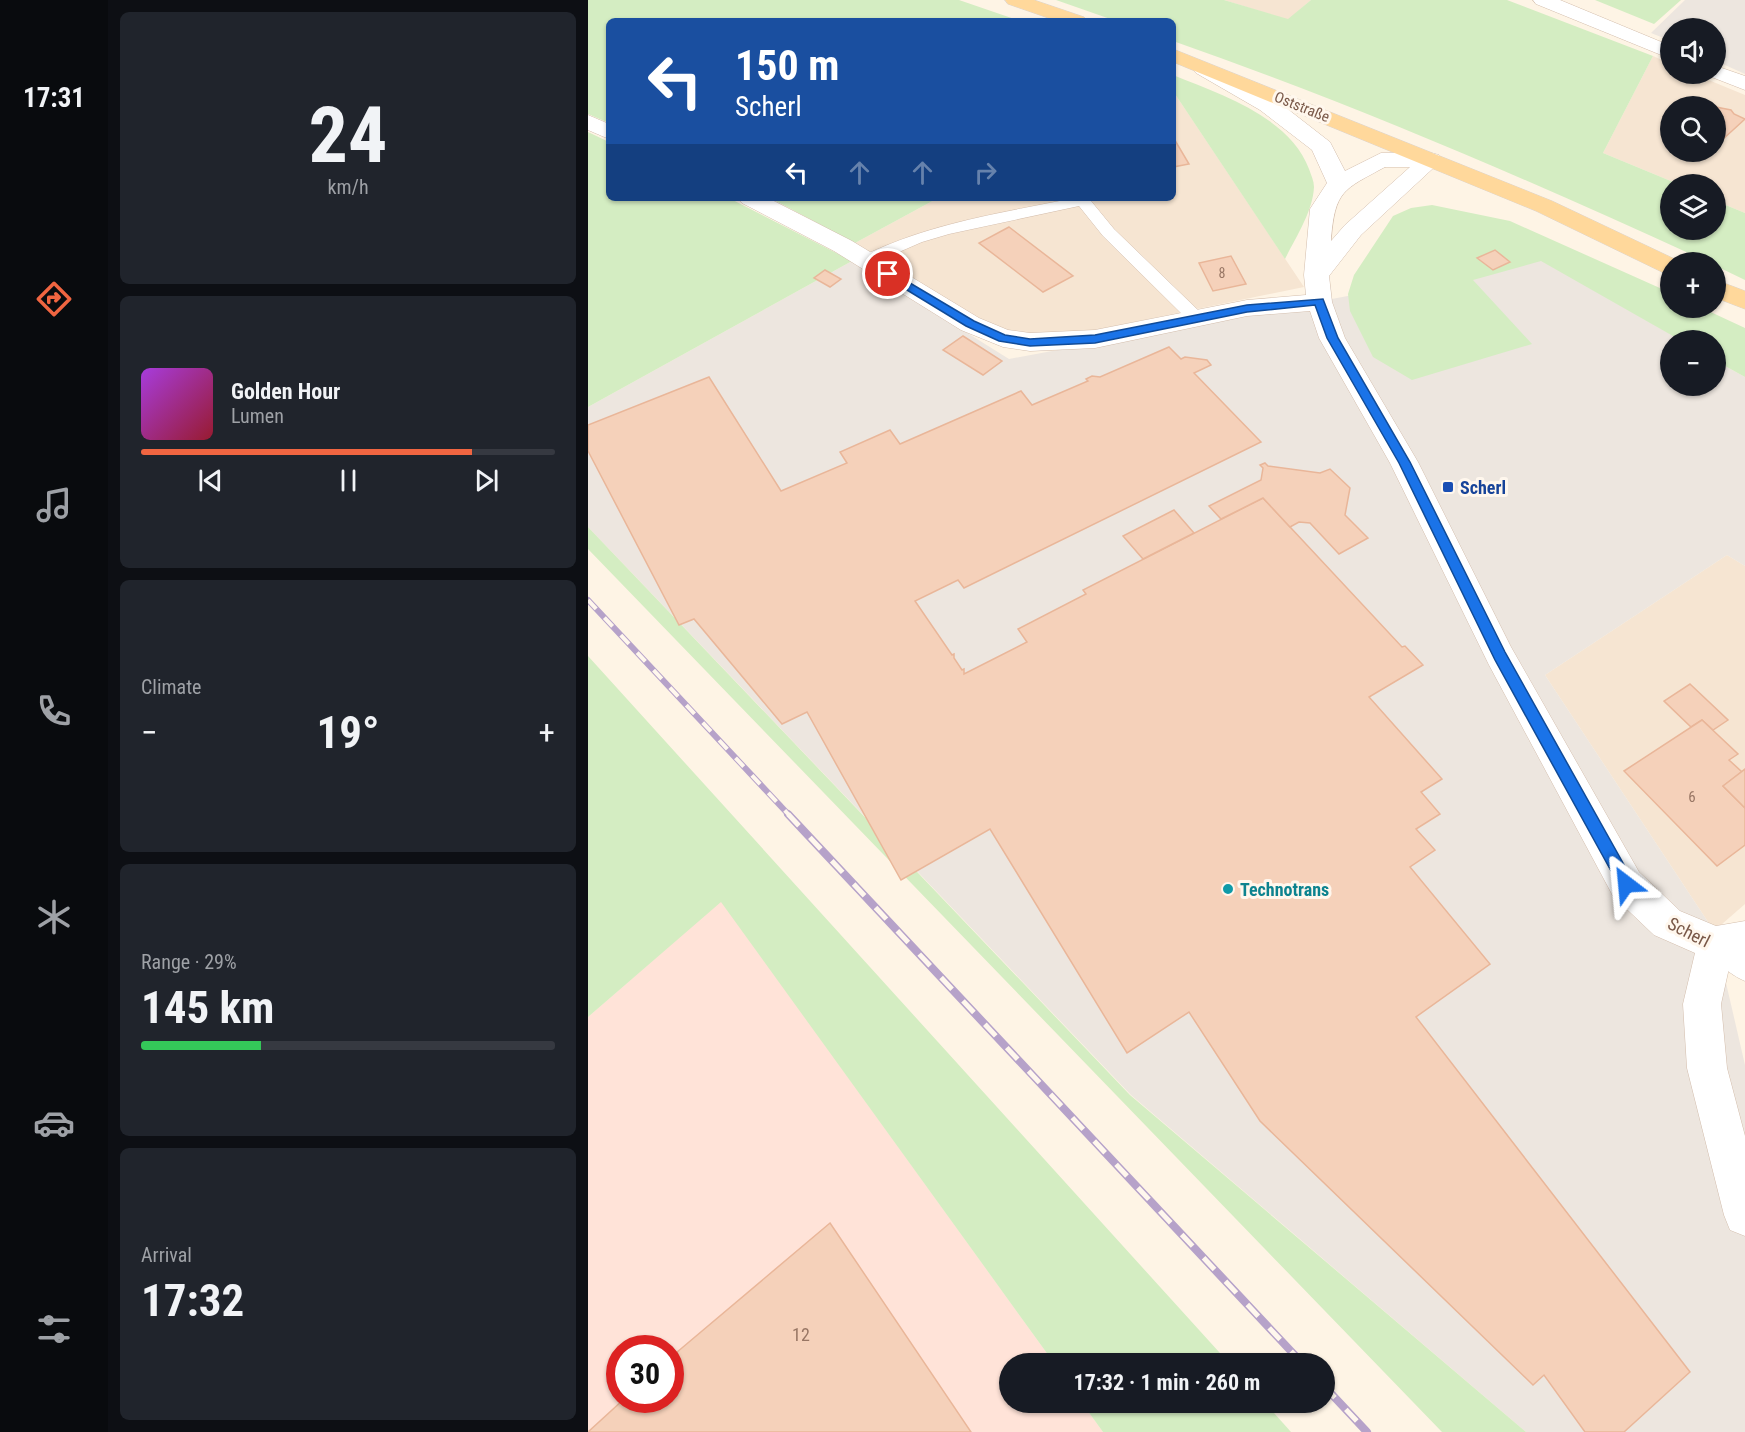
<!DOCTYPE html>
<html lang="en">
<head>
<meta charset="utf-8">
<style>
	body { margin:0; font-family:"Roboto Condensed",sans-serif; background:#20242c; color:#f1f3f6; height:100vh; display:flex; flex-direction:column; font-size:22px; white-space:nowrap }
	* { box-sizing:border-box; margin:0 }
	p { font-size:20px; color:#9ea1a6 }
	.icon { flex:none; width:33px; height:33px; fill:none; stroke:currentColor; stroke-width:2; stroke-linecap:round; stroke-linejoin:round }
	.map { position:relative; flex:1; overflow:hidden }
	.drawer { display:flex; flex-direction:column; gap:12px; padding:12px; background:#0d0f14; width:480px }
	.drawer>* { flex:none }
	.top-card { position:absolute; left:18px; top:18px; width:570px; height:183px; border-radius:9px; box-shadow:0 2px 4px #0004; background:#1a4fa0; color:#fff; overflow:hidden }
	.controls { position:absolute; left:1072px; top:18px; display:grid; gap:12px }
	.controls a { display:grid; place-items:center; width:66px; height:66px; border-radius:50%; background:#171b24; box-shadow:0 2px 4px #0004; font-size:30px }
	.speed { position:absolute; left:18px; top:1335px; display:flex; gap:12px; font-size:30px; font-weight:700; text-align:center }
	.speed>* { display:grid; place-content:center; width:78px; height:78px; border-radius:50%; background:#171b24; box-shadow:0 2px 4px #0004; line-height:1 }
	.speed .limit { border:9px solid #d22; background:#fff; color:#111 }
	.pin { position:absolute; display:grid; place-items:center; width:51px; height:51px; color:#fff; margin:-26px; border:3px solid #fff; border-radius:50%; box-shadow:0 2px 6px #0007 }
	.me { position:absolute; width:66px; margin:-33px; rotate:331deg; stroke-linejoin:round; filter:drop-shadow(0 0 4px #0008) }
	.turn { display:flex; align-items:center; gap:21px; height:126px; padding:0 30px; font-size:27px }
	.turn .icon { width:78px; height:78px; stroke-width:2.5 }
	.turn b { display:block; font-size:42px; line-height:51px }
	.lanes { display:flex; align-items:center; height:57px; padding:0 30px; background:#0003; justify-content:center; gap:30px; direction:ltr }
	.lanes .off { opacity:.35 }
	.big { font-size:45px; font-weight:700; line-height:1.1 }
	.drawer .tile { flex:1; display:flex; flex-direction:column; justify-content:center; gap:9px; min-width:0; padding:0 21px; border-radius:9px; background:#20242c }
	.drawer .dial { align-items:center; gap:0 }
	.dial b { font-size:78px; line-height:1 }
	.song { display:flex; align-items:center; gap:18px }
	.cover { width:72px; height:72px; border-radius:9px; background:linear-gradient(135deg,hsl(280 70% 55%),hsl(350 70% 35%)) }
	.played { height:6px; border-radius:3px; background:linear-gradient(90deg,#f06541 80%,#363941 80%) }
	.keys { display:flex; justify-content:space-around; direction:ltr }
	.heat { display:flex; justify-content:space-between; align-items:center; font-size:33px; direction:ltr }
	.charge { height:9px; border-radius:4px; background:linear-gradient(90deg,#34c759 29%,#363941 0) }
	.trip { position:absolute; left:411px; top:1353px; width:336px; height:60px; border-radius:30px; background:#171b24; box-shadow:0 2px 4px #0004; font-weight:700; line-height:60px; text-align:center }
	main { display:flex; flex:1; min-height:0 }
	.tabs { display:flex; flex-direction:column; width:108px; justify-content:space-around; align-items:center; background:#090b0e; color:#9ea1a6 }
	.tabs .icon { width:42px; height:42px }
	.tabs .selected { color:#f06541 }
	.tabs b { font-size:27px; color:#f1f3f6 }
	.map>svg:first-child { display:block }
</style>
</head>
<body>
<main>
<nav class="tabs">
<b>17:31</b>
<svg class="icon selected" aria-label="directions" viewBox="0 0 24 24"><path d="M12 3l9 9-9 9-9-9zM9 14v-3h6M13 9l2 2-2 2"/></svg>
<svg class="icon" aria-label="music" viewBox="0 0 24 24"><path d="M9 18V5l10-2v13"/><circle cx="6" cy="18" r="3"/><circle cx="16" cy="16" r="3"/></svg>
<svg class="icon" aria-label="phone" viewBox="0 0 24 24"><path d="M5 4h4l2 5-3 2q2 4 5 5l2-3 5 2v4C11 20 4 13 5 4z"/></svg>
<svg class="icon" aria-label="climate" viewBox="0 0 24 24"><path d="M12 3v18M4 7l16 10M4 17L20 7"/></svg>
<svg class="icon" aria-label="car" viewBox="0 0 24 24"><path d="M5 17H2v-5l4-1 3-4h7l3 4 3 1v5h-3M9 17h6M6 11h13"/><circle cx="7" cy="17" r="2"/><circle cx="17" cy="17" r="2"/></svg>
<svg class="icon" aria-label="filters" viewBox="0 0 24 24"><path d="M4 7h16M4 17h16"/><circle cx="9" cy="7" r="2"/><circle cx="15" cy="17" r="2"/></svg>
</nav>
<section class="drawer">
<div class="tile dial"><b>24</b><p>km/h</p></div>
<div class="tile">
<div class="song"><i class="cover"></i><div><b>Golden Hour</b><p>Lumen</p></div></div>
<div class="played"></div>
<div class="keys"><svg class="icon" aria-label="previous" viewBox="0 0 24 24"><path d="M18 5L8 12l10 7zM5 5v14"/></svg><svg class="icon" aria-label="pause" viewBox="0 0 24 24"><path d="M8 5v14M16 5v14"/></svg><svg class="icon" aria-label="next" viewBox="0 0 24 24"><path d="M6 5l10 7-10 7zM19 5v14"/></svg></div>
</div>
<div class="tile"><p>Climate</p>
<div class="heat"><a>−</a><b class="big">19°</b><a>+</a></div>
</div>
<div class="tile"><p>Range · 29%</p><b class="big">145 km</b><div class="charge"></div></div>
<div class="tile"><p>Arrival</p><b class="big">17:32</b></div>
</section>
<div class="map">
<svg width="1157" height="1432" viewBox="0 0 1157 1432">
	<rect width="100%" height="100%" fill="#fef4e5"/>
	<g fill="#f6e5d2" fill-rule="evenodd">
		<polygon points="636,0 723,0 700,20"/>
		<path d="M 1065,56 L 1083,64 L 1083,74 L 1106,74 L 1157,95 L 1157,213 L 1128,201 L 1128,184 L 1090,184 L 1015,153 ZM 1083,106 L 1128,106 L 1128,152 L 1083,152 Z"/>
		<polygon points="585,91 716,287 434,345 267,243 350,198 585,198"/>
		<polygon points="1139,555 1157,566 1157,904 1126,931 957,675"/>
	</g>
	<path fill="#ffe3d8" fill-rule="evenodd" d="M 133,901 L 466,1363 L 422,1364 L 422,1402 L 494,1403 L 515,1432 L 0,1432 L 0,1017 ZM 32,1348 L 82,1348 L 82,1400 L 32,1400 Z"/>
	<g fill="#ede6df">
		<polygon points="1097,0 1157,0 1157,74 1128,61 1128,28 1083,28 1083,41 1063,33"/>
		<polygon points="953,260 1093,340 1083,340 1083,386 1128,386 1128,361 1157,377 1157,566 1139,555 957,675 1126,931 1157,1065 1157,1432 938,1432 543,1095 0,527 0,407 264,261 421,359"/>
	</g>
	<g fill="#d4edc2">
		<polygon points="0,0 371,0 432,21 21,21 21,123 0,114"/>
		<path d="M 468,0 L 636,0 L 700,19 L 723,0 L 919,0 L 1065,56 L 1015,153 L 1090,184 L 1083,184 L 1083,230 L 1128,230 L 1128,201 L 1157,213 L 1157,280 L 1128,266 L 1128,262 L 1120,262 C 944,181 768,105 585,41 L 585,21 L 528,21 Z"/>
		<polygon points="1007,0 1093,0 1066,24"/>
		<path d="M 585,75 C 632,94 702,117 721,169 C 723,175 726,181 726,187 C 725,211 708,237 697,259 L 585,91 Z"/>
		<polygon points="0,132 21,142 21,198 141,198 264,261 0,407"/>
		<polygon points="182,198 350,198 267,243"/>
		<polygon points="844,205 922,221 1083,293 1083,308 1114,308 1157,328 1157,377 1128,361 1128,340 1092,340 953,261 885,280 944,344 824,380 785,357 762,311 760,294 766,275 805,216 823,208"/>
		<polygon points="0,527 542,1095 938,1432 854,1432 0,549"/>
		<polygon points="0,656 641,1363 466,1363 133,902 0,1017"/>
		<polygon points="494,1403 677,1403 703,1432 515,1432"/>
	</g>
	<g fill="#f5d1ba" stroke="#e9b699" stroke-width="1.5">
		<polygon points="1108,100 1113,100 1128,106 1103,106"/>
		<polygon points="1128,107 1143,110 1146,114 1157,119 1133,141 1128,139"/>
		<polygon points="585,137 601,164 585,167"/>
		<polygon points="421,227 485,276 455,292 391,243"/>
		<polygon points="907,250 922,262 905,270 889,258"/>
		<polygon points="643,256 658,284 625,291 611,263"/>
		<polygon points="237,270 253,279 242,287 226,278"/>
		<polygon points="375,336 414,361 395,375 355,350"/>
		<polygon points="581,347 593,359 597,357 619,360 623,365 606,373 673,442 376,588 370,580 327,601 364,655 366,654 366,658 374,670 376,669 376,674 439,642 430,629 498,594 495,590 675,498 814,647 817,646 835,665 781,697 854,779 833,792 852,814 828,829 847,850 822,867 902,964 828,1017 1102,1372 1036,1432 997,1432 956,1375 945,1385 672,1121 601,1012 539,1053 402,829 313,880 219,712 194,724 106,619 91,625 0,451 0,425 121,377 193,491 259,463 252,452 302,430 312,444 433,391 444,405 500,381 498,379 504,376 512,377"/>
		<polygon points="677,463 680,466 732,473 742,469 762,488 757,515 780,538 751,554 722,523 711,522 702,527 675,498 633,519 621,506 673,480 675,468 672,465"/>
		<polygon points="586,510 606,533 555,559 535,536"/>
		<polygon points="1102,684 1140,720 1125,730 1114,720 1103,727 1076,701"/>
		<polygon points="1114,720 1150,754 1141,760 1154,772 1135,786 1157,808 1157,845 1129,866 1036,771"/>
		<polygon points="1157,769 1157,808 1135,786"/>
		<polygon points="242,1223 383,1432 0,1432 35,1400 82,1400 82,1358"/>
	</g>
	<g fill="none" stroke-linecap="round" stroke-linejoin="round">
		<g stroke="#d3bdac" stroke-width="1">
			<g id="service">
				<path d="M 487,198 L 504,198 L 503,201 L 526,229 L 614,314 L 616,318 L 614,322 L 602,322 L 515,236 L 491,206 L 361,234 L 334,242 L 279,266 L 271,261 L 273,257 C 341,223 414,213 487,198 Z"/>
				<path d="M 1128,933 L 1136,936 L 1157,953 L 1157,981 C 1142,975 1123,959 1116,944 L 1120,936 Z"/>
			</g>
		</g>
		<g stroke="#d3bdac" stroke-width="1">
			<g id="minor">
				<polygon points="945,0 972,0 1083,46 1083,59 948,4"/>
				<path d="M 615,63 L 688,100 L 742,142 L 757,171 L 793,153 L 843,153 L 851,155 L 854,160 L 773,235 L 741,276 L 744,302 L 757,338 L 830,462 L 923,647 L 1051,872 L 1092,911 L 1128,926 L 1157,921 L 1157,957 L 1143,959 L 1133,1004 L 1139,1068 L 1157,1136 L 1157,1236 L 1142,1230 L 1136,1215 L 1099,1068 L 1095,1004 L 1107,953 L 1066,935 L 1025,896 L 901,665 L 802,463 L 731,338 L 722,311 L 659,316 L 507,348 L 442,351 L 415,347 L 373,330 L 246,251 L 154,203 L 150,198 L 180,198 L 264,241 L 391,318 L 420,330 L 442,333 L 507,330 L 659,300 L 718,295 L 716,275 L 722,209 L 739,183 L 724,150 L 672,110 L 608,73 L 605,69 L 608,65 ZM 797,167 L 822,167 L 757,225 L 743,241 C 747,190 755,190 797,167 Z"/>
				<polygon points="1128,66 1157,76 1157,90 1121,76 1119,74 1128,74"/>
				<polygon points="0,115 21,124 21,139 0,130"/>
			</g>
		</g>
		<g stroke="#dcd4cf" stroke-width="1">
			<g id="primary">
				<polygon points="417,0 446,0 496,17 499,21 469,21 420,4"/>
				<polygon points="585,49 964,201 1093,262 1083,262 1083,274 1074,272 948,211 585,62"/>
				<polygon points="1128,280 1157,291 1157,309 1128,298"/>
			</g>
		</g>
		<use href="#service" fill="#fff" fill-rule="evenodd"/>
		<use href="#minor" fill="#fff" fill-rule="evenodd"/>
		<use href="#primary" fill="#ffd89b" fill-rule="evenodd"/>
		<g stroke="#b6a2c9" stroke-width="6">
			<polyline id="rail-far1" points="0,600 201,815"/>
		</g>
		<g stroke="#b6a2c9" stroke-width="8">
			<g id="rail">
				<polyline points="200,814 715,1364"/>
				<polyline points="736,1386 779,1432"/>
			</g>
		</g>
		<use href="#rail-far1" stroke="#fff7ed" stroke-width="4" stroke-dasharray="12" stroke-linecap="butt"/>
		<use href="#rail" stroke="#fff7ed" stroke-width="5" stroke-dasharray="16" stroke-linecap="butt"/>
	</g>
	<polygon fill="#1a73e8" stroke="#114b97" stroke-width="1.5" points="300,270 386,321 417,335 442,339 507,335 659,305 735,299 750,338 822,462 917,652 1044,879 1046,884 1044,889 1038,891 1033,889 907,660 811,463 739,338 727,305 659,312 507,343 442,346 411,341 378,326 296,276 296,271"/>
	<rect fill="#1a4fb4" stroke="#fff7ed" stroke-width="2" x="854" y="481" width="12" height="12" rx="3"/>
	<circle fill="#0f9aa8" stroke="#fff7ed" stroke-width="2" cx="640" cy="889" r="6"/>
	<g text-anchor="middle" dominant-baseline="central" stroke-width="6" stroke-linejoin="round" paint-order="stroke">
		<g font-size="14" fill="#987664">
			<text x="634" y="273">8</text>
		</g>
		<g font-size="15" fill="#795848" stroke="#fff7ed">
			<text transform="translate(714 107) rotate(22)">Oststraße</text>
		</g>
		<g font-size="15" fill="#987664">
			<text x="1104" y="797">6</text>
		</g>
		<g font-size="18" font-weight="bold" fill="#164399" stroke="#fff7ed" text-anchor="start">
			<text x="872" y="487">Scherl</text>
		</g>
		<g font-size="18" font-weight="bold" fill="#0d838f" stroke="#fff7ed" text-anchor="start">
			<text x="652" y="889">Technotrans</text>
		</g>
		<g font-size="18" fill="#795848" stroke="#fff7ed">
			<text transform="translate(1101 932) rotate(27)">Scherl</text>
		</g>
		<g font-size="18" fill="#987664">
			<text x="213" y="1334">12</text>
		</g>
	</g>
</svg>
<div class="controls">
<a><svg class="icon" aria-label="sound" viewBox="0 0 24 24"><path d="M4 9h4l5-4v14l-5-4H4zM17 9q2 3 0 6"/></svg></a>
<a><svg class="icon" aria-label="search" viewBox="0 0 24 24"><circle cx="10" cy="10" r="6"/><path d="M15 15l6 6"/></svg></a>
<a><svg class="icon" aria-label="layers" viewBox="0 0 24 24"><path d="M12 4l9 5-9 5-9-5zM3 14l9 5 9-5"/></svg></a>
<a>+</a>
<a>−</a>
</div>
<div class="speed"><div class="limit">30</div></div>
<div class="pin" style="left:300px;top:274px;background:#d93025"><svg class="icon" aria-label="arrive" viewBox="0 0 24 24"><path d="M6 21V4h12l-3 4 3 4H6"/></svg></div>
<svg class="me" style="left:1038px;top:884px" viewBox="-20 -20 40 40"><path d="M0-17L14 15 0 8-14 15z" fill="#1a73e8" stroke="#fff" stroke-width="4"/></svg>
<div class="trip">17:32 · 1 min · 260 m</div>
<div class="top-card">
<div class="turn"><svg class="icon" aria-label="left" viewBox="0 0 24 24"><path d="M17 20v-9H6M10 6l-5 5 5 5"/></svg><div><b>150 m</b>Scherl</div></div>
<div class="lanes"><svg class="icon" aria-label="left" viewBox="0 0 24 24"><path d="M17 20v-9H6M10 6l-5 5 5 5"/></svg><svg class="icon off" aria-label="ahead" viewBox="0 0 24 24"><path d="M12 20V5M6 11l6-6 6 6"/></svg><svg class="icon off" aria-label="ahead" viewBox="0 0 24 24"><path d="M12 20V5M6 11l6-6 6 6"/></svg><svg class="icon off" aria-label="right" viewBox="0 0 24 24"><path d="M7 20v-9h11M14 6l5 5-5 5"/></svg></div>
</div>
</div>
</main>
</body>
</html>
